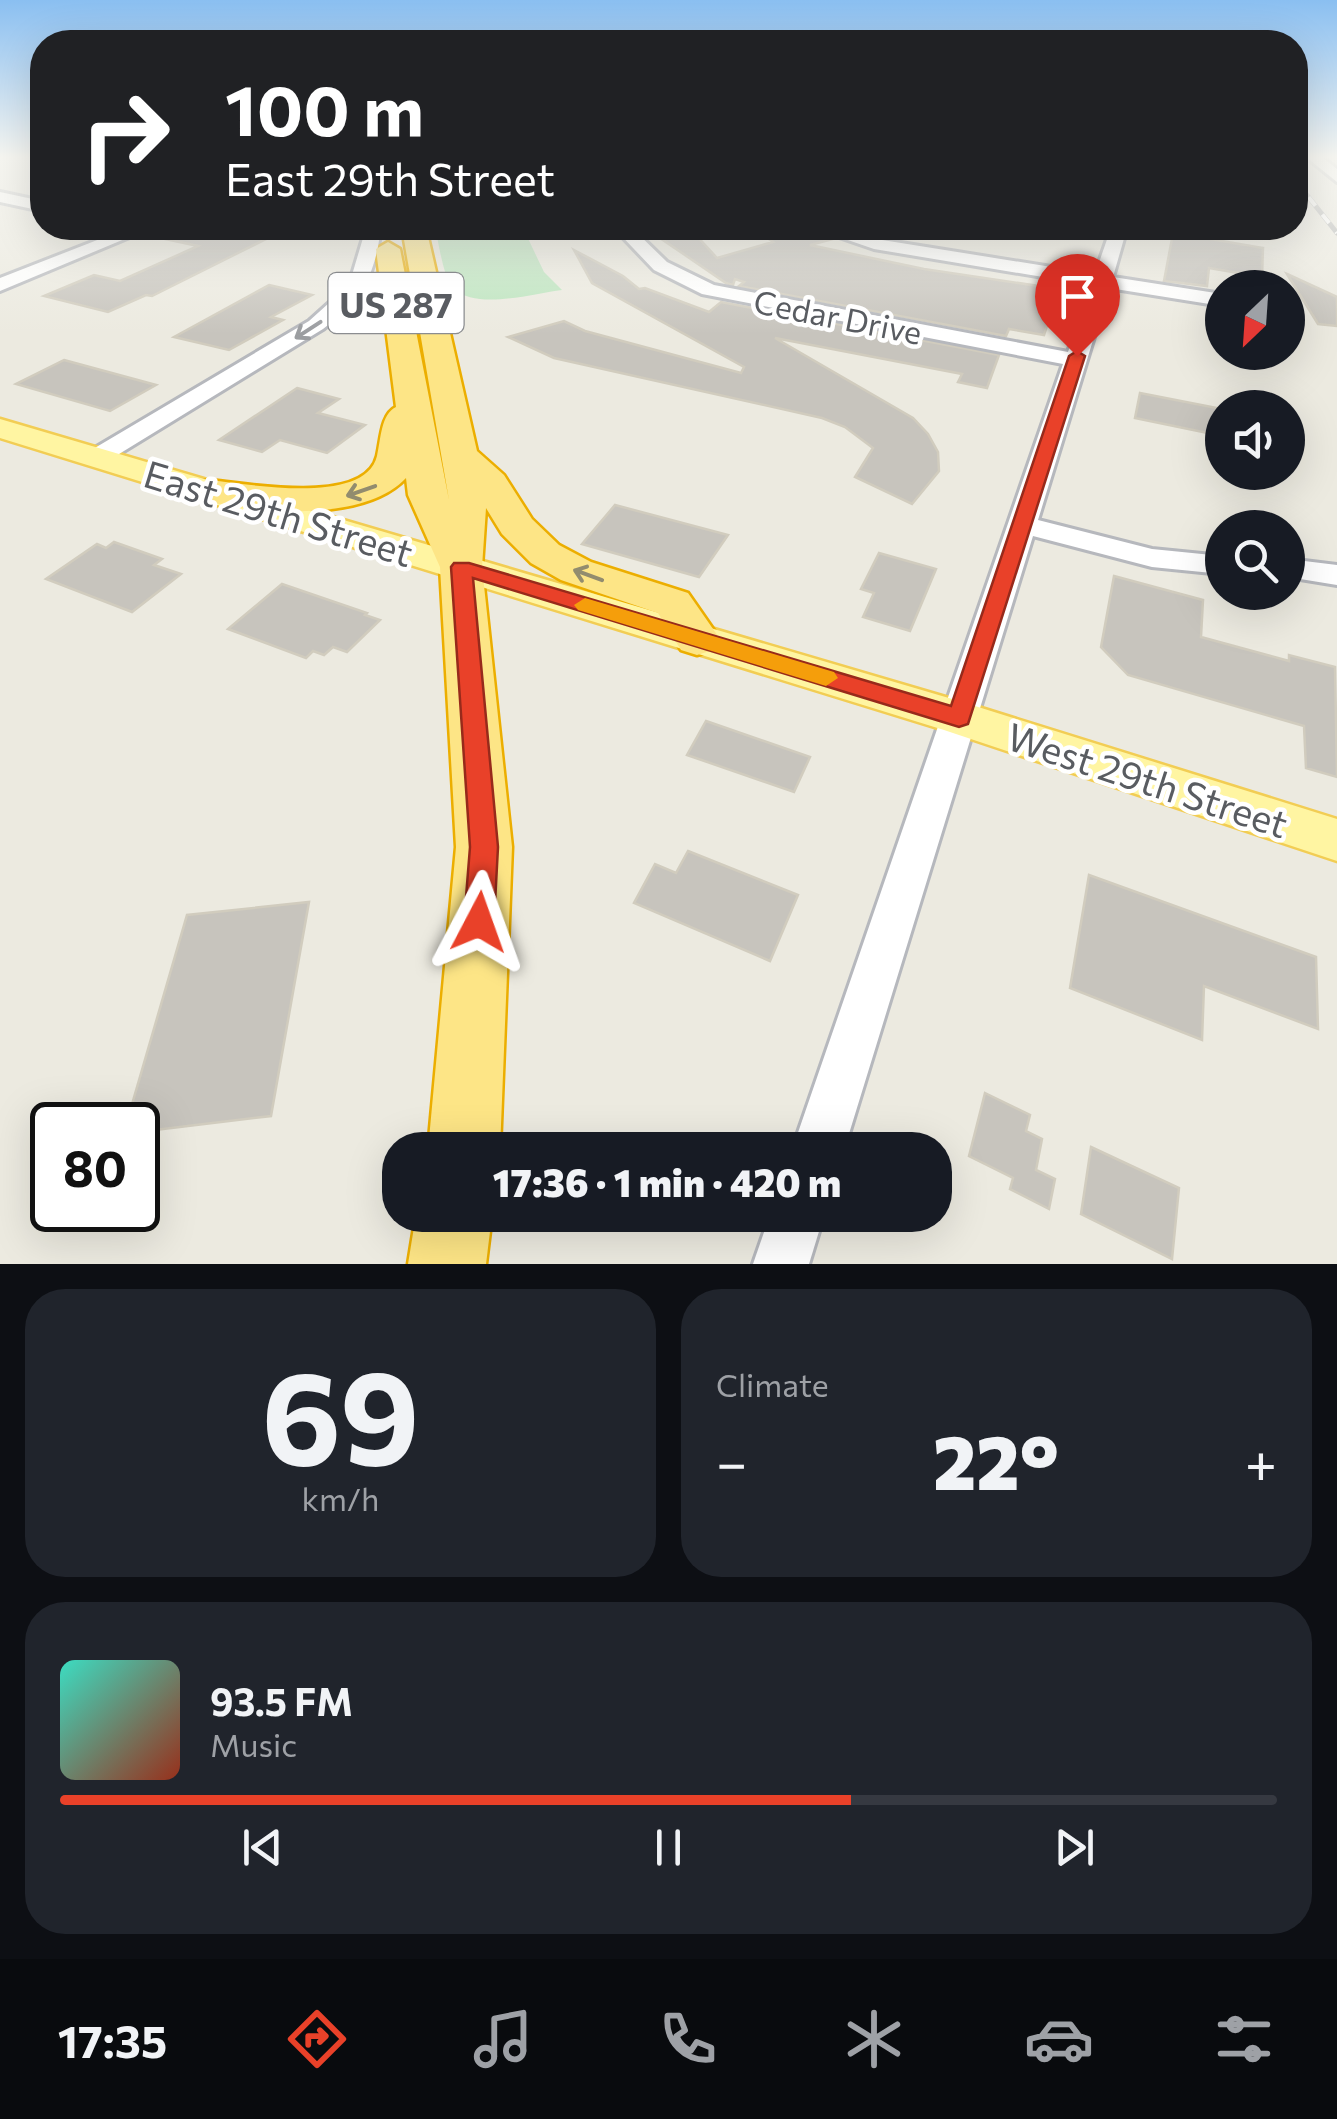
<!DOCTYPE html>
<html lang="en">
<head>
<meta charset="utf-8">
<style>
	body { margin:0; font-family:Commissioner,sans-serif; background:#20242c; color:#f1f3f6; height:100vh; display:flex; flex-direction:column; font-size:38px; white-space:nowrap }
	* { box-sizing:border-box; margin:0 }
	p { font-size:32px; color:#9ea1a6 }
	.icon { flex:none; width:55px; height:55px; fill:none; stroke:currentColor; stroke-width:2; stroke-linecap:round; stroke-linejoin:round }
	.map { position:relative; height:1264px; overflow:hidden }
	.sheet { display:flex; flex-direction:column; gap:25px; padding:25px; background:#0d0f14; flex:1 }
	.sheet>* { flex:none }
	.guide { position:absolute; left:30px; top:30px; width:1278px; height:210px; border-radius:40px; box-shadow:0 10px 40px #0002; background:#202124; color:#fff; overflow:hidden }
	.needle { width:65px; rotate:205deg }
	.controls { position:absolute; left:1205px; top:270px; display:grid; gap:20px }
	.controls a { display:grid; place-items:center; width:100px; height:100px; border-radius:50%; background:#171b24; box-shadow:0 10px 40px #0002; font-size:50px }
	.speed { position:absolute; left:30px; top:1102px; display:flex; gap:20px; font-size:50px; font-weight:700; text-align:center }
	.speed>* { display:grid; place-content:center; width:130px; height:130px; border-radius:50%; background:#171b24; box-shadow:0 10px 40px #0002; line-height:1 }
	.speed .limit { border:5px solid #111; border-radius:15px; background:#fff; color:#111 }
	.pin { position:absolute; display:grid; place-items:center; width:85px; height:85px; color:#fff; margin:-102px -42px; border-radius:50% 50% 50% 0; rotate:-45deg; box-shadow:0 0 10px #0007 }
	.pin .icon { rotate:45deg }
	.me { position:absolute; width:110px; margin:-55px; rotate:4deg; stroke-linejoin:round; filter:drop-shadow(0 0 8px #0008) }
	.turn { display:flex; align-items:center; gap:35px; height:210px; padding:0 30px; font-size:45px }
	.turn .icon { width:130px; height:130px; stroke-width:2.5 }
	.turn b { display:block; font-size:70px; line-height:85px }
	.big { font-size:75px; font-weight:800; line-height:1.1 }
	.sheet .card { flex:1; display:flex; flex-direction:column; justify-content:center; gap:15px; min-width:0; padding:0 35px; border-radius:40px; background:#20242c }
	.sheet .dial { align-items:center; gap:0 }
	.dial b { font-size:130px; line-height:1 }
	.song { display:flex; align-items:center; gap:30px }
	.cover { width:120px; height:120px; border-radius:15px; background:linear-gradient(135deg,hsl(170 70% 55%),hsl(10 70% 35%)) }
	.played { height:10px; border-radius:5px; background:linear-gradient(90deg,#e94129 65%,#363941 65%) }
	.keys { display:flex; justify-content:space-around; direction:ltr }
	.heat { display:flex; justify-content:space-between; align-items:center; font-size:55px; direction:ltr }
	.sheet .tiles { flex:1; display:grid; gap:25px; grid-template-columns:1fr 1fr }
	.card:last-child { grid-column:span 2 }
	.trip { position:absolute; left:382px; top:1132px; width:570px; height:100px; border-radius:40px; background:#171b24; box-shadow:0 10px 40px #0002; font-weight:800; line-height:100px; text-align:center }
	.dock { display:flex; height:160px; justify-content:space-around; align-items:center; background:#090b0e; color:#9ea1a6 }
	.dock .icon { width:70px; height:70px }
	.dock .on { color:#e94129 }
	.dock b { font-size:45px; color:#f1f3f6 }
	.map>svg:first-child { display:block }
</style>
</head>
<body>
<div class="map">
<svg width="1337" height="1264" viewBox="0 0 1337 1264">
	<rect width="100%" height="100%" fill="#eceae0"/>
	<path fill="#bce4be" d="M 435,228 L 523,228 L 544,272 L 562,290 C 531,294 477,310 454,289 C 443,279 439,242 435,228 Z"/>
	<g fill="#c7c4bd" stroke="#d1ccbe" stroke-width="2.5">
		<polygon points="158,228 230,228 272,236 152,296 146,295 108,312 44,296 94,275 120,281 198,246 156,237"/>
		<polygon points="754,228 809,228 833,239 810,245 924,269 1059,289 1044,335 1009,329 1006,336 739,286 744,282 735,279 733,285 726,283 660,238 695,234 717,258 773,242"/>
		<polygon points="1174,228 1194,228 1193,236 1263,248 1262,277 1209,268 1207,286 1164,281"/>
		<polygon points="574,250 623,276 639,289 645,288 709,312 721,302 999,355 987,388 958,382 962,374 775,338 913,418 928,434 938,452 939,471 912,504 855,477 873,448 845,427 822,418 554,358 508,337 564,321 585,331 741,373 744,367 592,283"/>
		<polygon points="1287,274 1337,297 1337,326 1318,324"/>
		<polygon points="269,285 312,295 271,317 283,320 229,350 174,337"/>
		<polygon points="64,360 156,385 110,411 16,384"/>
		<polygon points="297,388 339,399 318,413 365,425 327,453 280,440 262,452 219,440"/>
		<polygon points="1140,393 1222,409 1222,436 1135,418"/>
		<polygon points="615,505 728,535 699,577 582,544"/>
		<polygon points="114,542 162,559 154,565 181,574 132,612 46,579 97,544 106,548"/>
		<polygon points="879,553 936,569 910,631 863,617 874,593 861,589"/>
		<polygon points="1114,576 1203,600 1201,637 1289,661 1289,655 1335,667 1337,777 1306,768 1304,726 1128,675 1101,647"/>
		<polygon points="282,584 367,613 365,615 380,620 347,652 333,647 324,655 313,651 306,658 228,629"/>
		<polygon points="706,721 810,757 794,792 687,755"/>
		<polygon points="688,851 798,895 770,961 634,903 655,864 676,873"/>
		<polygon points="1089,875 1316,957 1318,1029 1204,986 1202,1040 1070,988"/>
		<polygon points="309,902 271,1116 138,1132 138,1125 126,1125 187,915"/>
		<polygon points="985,1093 1030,1115 1026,1131 1042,1139 1036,1170 1055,1179 1049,1209 1010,1189 1013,1178 969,1156"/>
		<polygon points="1091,1147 1179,1188 1172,1259 1081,1214"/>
	</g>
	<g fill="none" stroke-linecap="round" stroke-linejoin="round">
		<g stroke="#b6b8bd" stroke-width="6">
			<g id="minor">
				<polygon points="1306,157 1322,157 1337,169 1337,182"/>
				<polygon points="0,192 42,201 42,211 0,202"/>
				<polygon points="128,228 151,228 0,291 0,278"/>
				<path d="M 366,228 L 387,228 L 380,234 C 374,279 359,302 323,329 L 106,462 L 88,462 L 84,457 L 88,452 L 309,321 L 349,285 Z"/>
				<polygon points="614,228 632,228 667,262 714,285 1068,352 1091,285 874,249 813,228 838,228 876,239 1095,274 1111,228 1127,228 1113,277 1222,294 1222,306 1109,288 1038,520 1152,549 1222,556 1222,574 1152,567 1033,536 844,1150 792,1150 1063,364 702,294 654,270"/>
				<polygon points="1288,559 1337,565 1337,585 1288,577"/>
				<polygon points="770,1215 824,1215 809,1264 753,1264"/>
			</g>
		</g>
		<g stroke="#f2cd54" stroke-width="5">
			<polygon id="major" points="0,419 959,701 1337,819 1337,861 944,730 0,438"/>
		</g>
		<g stroke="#ecae00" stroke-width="5">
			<g id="highway">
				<path d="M 402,228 L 426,228 L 477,451 L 504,475 L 532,519 L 559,545 L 591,562 L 688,593 L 720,639 L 713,650 L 697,655 L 681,650 L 658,613 L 561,580 L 531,563 L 502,534 L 486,508 L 482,567 L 512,847 L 500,1150 L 428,1150 L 456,847 L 440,567 L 408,495 L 406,478 C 363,524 252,513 196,499 L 190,491 L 196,483 L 209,480 C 248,484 365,506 377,456 C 381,439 381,414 396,407 L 376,249 L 388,242 L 400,249 L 449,500 Z"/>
				<polygon points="416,1215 492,1215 486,1264 408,1264"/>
			</g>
		</g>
		<use href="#minor" fill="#fff" fill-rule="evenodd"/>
		<use href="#major" fill="#fff5a2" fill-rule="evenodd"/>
		<use href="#highway" fill="#fde586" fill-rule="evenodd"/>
		<g stroke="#b2b3b3" stroke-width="5">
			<polyline id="rail" points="1295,180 1337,233"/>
		</g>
		<use href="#rail" stroke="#fff" stroke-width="4" stroke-dasharray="11" stroke-linecap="butt"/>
	</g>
	<defs><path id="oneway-shaft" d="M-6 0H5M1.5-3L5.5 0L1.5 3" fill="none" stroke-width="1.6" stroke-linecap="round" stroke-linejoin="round" transform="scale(2.5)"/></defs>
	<use stroke="#9b9da0" href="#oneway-shaft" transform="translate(308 330) rotate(147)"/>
	<g stroke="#928c6e">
		<use href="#oneway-shaft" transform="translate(361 491) rotate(161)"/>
		<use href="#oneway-shaft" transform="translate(588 575) rotate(-160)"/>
	</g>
	<linearGradient id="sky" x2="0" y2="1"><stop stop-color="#8abff1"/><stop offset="0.47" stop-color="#f6f6f1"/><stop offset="1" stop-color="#f6f6f1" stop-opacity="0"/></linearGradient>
	<rect width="1337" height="334" fill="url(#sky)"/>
	<polygon fill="#e94129" stroke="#972a1b" stroke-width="2.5" points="1077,351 1085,356 968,724 959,727 473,578 498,847 494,922 490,932 479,936 468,932 464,922 470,847 451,567 454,563 469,563 951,706 1069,356"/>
	<polygon fill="#f59e0b" points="585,598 834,672 838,678 826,686 578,610 574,605"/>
	<g text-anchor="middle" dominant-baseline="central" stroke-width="9" stroke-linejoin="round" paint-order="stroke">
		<g font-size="32" fill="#595c61" stroke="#fff">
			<text transform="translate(838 316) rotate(11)">Cedar Drive</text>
		</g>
		<rect fill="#fff" stroke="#8b8d90" stroke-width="2.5" x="328.5" y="273" width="135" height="60" rx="8"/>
		<g font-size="35" font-weight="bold" fill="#595c61">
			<text x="396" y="303">US 287</text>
		</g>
		<g font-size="38" fill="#595c61" stroke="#fff">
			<text transform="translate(279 512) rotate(17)">East 29th Street</text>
			<text transform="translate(1148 779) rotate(18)">West 29th Street</text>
		</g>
	</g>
</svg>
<div class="controls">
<a><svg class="needle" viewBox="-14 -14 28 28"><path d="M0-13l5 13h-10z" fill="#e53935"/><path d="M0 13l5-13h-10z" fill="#9ea1a6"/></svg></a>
<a><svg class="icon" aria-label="sound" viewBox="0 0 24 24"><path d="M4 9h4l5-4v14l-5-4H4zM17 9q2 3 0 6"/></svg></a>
<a><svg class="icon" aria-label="search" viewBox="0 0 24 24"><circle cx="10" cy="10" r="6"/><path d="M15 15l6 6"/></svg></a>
</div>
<div class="speed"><div class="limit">80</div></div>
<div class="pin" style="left:1077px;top:356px;background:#d93025"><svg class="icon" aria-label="arrive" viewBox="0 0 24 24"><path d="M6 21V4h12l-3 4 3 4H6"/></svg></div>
<svg class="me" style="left:479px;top:922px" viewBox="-20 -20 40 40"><path d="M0-17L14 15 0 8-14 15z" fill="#e94129" stroke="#fff" stroke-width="4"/></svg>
<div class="trip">17:36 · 1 min · 420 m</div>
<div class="guide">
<div class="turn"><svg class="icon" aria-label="right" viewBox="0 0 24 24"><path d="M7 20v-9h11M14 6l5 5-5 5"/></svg><div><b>100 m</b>East 29th Street</div></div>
</div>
</div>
<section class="sheet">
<div class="tiles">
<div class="card dial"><b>69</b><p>km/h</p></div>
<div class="card"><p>Climate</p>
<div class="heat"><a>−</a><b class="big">22°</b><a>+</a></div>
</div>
<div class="card">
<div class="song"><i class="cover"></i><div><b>93.5 FM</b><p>Music</p></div></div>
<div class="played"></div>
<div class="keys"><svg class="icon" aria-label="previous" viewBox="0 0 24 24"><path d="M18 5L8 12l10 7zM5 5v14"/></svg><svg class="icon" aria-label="pause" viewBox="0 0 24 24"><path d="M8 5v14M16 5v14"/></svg><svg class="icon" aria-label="next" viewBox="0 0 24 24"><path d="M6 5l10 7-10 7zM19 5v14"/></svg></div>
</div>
</div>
</section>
<nav class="dock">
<b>17:35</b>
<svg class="icon on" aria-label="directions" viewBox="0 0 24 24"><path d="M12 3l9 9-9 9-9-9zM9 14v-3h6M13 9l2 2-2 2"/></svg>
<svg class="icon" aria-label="music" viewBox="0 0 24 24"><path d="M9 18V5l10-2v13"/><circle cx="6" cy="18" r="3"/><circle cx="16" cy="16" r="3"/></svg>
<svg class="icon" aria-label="phone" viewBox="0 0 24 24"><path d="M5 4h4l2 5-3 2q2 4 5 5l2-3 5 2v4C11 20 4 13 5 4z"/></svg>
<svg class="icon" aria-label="climate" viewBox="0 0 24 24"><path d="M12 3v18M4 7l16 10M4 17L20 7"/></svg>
<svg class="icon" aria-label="car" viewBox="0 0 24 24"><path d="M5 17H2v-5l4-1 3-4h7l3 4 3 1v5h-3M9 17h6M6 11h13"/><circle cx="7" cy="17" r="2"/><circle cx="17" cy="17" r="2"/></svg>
<svg class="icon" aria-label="filters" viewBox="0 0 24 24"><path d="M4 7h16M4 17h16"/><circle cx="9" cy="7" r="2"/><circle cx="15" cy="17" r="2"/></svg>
</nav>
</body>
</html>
